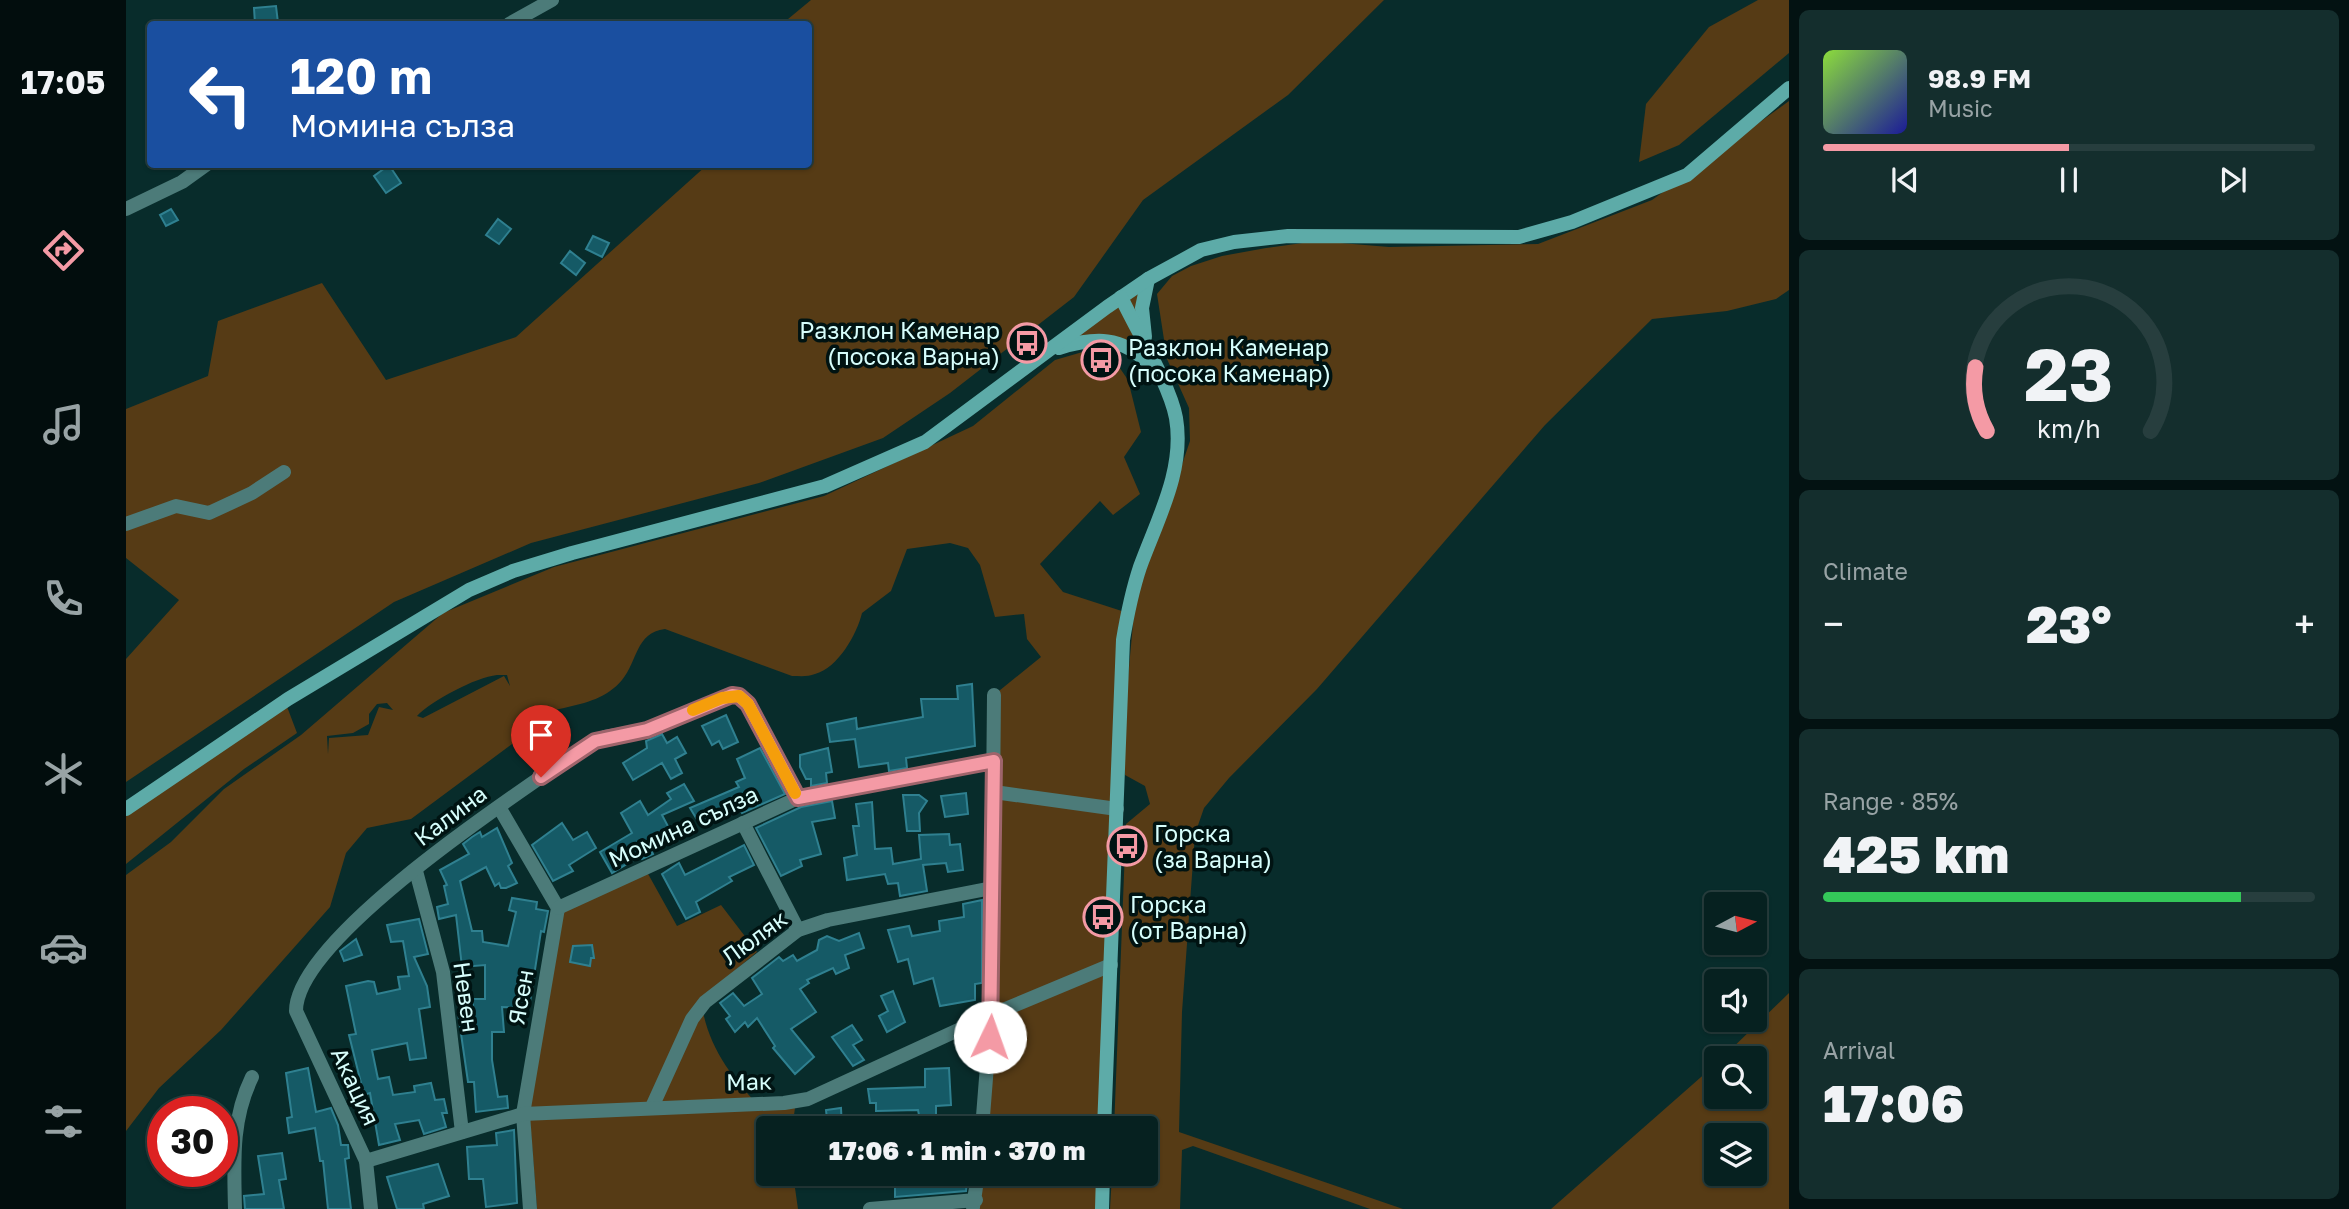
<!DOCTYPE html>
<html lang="en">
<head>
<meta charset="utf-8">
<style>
	body { margin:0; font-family:"Golos Text",sans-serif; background:#142e2d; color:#f1f3f6; height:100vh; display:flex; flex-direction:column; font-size:26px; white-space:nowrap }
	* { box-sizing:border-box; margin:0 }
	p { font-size:23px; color:#98a3a5 }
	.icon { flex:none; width:38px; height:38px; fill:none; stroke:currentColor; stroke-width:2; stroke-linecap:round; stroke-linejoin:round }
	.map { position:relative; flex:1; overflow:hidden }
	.side { display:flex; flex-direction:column; gap:10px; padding:10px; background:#031212; width:560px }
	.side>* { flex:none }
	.hud { position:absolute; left:21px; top:21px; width:665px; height:147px; border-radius:7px; box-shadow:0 2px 5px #0004,0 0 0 2px #273e3e; background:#1a4fa0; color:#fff; overflow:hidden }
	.needle { width:46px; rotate:83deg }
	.tools { position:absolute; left:1578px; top:892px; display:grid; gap:14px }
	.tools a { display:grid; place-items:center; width:63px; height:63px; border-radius:7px; background:#062120; box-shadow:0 2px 5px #0004,0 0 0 2px #273e3e; font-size:35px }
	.speed { position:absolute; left:21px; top:1096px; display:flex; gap:14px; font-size:35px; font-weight:700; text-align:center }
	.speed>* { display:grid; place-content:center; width:91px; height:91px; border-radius:50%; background:#062120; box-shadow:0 2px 5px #0004,0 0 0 2px #273e3e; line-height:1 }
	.speed .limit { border:10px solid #d22; background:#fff; color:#111 }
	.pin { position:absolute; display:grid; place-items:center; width:60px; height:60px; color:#fff; margin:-72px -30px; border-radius:50% 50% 50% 0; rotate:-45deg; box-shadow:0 0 7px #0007 }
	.pin .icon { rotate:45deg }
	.me { position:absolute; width:77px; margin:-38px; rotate:3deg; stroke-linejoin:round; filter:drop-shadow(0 0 5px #0008) }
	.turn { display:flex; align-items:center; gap:24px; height:147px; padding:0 28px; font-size:32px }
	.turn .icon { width:91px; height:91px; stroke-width:2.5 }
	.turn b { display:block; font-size:49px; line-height:60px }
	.big { font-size:52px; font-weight:800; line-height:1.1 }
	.side .widget { flex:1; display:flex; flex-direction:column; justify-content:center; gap:10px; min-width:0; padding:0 24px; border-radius:10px; background:#142e2d }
	.side .dial { align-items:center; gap:0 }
	.dial svg { height:182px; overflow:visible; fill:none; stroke:#273e3e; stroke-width:7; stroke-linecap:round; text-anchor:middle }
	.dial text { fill:#f1f3f6; stroke:none }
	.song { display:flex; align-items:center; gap:21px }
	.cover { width:84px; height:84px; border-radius:10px; background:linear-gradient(135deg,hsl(90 70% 55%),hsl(240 70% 35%)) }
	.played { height:7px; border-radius:4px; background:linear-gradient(90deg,#f49aa5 50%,#273e3e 50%) }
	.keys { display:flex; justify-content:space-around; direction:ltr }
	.heat { display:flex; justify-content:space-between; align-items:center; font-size:38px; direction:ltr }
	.charge { height:10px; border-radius:5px; background:linear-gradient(90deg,#34c759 85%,#273e3e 0) }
	.trip { position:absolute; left:630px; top:1116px; width:402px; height:70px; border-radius:7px; background:#062120; box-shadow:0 2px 5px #0004,0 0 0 2px #273e3e; font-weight:800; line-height:70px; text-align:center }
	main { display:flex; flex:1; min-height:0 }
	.dock { display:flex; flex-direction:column; width:126px; justify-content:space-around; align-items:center; background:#020d0d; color:#98a3a5 }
	.dock .icon { width:49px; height:49px }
	.dock .on { color:#f49aa5 }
	.dock b { font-size:32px; color:#f1f3f6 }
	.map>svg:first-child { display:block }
</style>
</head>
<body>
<main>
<nav class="dock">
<b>17:05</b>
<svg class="icon on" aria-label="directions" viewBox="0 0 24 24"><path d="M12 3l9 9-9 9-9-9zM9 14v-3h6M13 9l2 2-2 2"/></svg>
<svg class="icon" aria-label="music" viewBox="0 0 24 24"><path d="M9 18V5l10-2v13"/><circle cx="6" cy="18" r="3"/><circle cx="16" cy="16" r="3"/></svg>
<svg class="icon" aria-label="phone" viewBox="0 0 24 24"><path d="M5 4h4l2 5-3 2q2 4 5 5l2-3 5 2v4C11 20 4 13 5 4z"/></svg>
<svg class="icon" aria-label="climate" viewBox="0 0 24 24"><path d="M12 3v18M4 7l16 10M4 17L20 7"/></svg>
<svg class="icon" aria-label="car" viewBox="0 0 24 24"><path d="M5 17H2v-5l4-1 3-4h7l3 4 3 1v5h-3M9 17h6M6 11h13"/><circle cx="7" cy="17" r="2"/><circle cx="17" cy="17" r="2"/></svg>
<svg class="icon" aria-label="filters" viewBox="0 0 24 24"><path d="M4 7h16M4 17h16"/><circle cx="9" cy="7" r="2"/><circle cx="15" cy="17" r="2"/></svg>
</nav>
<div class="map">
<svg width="1663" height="1209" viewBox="0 0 1663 1209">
	<rect width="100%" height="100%" fill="#082c2b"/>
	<g fill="#563b15" fill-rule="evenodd">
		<polygon points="685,0 1258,0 1162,95 1017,200 948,297 824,393 757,438 633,483 405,543 268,602 0,782 0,659 53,600 0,558 0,409 82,376 92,321 196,283 260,380 390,337 581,165 682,164 682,24 656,24"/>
		<polygon points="1632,0 1663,0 1663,53 1553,145 1513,162 1520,104 1583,27"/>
		<polygon points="1663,101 1663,290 1650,299 1601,311 1526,319 1419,425 1191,689 1103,778 1078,808 1069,834 1056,1012 1053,1132 1277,1209 1244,1209 1067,1146 1056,1150 1054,1209 984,1209 986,1174 1020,1174 1020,1129 988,1129 1000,824 1024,804 1019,786 999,775 999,711 1009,602 1064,441 1063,408 1041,359 1031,294 1046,276 1065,266 1096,256 1140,248 1191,241 1263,247 1412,244 1526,200"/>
		<polygon points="1022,279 1017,295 1030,371 999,346 925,350"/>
		<path d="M 960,351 L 987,358 L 1002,380 L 1015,432 L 998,457 L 1014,494 L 987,515 L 974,501 L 914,564 L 937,592 L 1002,613 L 978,1129 L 856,1129 L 868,695 L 915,657 L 901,639 L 898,614 L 869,617 L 854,565 L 842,548 L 824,543 L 781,549 L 765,591 L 736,613 C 731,634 712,668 689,674 C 682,677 674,676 666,676 L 539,629 C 509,633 512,661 496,680 C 481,698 460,703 438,708 C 425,711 412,715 400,711 L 409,727 L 285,819 L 241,828 L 220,853 L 204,907 L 95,1030 L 33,1088 L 0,1131 L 0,875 L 45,842 L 98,789 L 175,735 L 317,613 L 428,567 L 698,496 L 847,426 L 929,360 ZM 371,675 L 381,675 L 384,686 L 378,676 L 297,718 L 291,716 C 305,701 350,677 371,675 ZM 261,703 L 267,710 L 253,707 L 242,735 L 203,738 L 202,754 L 201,736 L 227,733 L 243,724 L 243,714 L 251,704 Z"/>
		<polygon points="160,704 171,733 118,769 0,864 0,816"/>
		<path d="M 521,872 L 551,926 L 595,905 L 631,952 L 575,999 C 580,1044 604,1076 635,1108 L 669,1108 L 666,1129 L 642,1129 L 642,1174 L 667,1174 L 672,1209 L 411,1209 L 403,1108 L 436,912 Z"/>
		<path d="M 1663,993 L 1663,1209 L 1425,1209 L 1591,1063 L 1591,1097 L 1629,1097 L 1629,1059 L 1595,1059 ZM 1591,1136 L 1629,1136 L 1629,1174 L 1591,1174 Z"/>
		<polygon points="852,1174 977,1174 976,1209 845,1209"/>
	</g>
	<g fill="#155a66" stroke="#2f8090" stroke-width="2">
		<polygon points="150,6 152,23 129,24 128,8"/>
		<polygon points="263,165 275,183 260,193 248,176"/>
		<polygon points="45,209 52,220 40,226 34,215"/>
		<polygon points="372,219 385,229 373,244 360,235"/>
		<polygon points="467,236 483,243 476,257 460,249"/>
		<polygon points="444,251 459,263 450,275 435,263"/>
		<polygon points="846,684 849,746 780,758 781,768 763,771 762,763 733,767 729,739 704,742 701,724 730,718 731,729 797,717 795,699 832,699 831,686"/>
		<polygon points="600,715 612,742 597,749 593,741 586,745 576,726"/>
		<polygon points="536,734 541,743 551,737 560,753 549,759 556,773 545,779 536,763 507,780 497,763 521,748 520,741"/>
		<polygon points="634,748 659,794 616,813 608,802 573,823 564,808 613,787 610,782 619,778 611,759"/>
		<polygon points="702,748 706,772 700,773 701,783 685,786 685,779 680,779 674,767 674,755"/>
		<polygon points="558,784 568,801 536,815 546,834 524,848 527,854 516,859 514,856 486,873 474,852 506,833 495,813 514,801 522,815 545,799 541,793"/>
		<polygon points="840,793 842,814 819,817 815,796"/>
		<polygon points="777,795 793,795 801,801 793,813 794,831 781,831"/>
		<polygon points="706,801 709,818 686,822 695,854 674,860 676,866 655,876 630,828 675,807"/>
		<polygon points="746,802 749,849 765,848 767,864 795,859 793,835 823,834 824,845 834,844 837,870 822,872 820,863 797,865 801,891 774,896 772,883 762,884 759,874 721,880 718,858 731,855 727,826 733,826 730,804"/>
		<polygon points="436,823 447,840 461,832 470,848 443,865 447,871 427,881 406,845"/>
		<polygon points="371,828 386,863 382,866 391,883 380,888 375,888 373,883 369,886 360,867 334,881 346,931 356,931 357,942 382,946 390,912 383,910 386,898 411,902 410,909 422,911 418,932 415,931 403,1008 376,1007 378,1032 366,1032 366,1060 372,1097 381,1096 382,1108 350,1112 348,1082 342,1082 332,1013 347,1012 347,999 359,999 359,965 336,967 330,915 313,919 311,907 322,904 318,886 321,885 314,870 343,854 337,844 346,837 354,832 356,837"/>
		<polygon points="618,845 628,865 603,877 606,881 570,902 574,912 560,919 536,874 553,863 559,875"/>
		<polygon points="856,900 856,983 849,984 849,1000 814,1006 807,978 788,984 782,959 772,962 762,930 783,926 786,936 814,931 813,921 838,917 837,904"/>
		<polygon points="293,919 302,954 288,957 301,986 304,1007 293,1009 300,1058 284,1060 281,1043 246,1050 252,1079 263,1077 267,1095 289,1092 288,1086 305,1083 309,1100 318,1099 321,1113 316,1113 320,1127 298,1134 293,1120 269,1124 274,1140 253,1145 244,1093 234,1096 231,1084 235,1083 223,1035 230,1034 220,986 242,981 248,982 251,994 274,989 272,977 283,976 277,941 265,942 261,925"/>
		<polygon points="733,933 738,948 719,955 723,968 710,974 707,968 681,980 683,983 674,989 690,1012 665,1029 688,1057 669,1074 647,1048 649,1046 631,1018 622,1027 619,1022 609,1032 600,1019 604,1016 594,1003 607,993 618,1006 636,994 626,978 653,957 657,961 667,955 671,961 691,950 693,940 701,936 713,941"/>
		<polygon points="230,939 236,955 218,961 214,951"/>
		<polygon points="466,945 468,958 465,958 464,966 444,962 447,946"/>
		<polygon points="767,991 779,1022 761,1032 753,1016 762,1011 755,996"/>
		<polygon points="726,1025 736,1040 727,1045 738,1060 727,1066 706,1037"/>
		<polygon points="182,1068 190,1112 205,1108 212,1125 215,1145 222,1145 223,1158 219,1159 225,1209 202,1209 197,1161 194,1161 189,1128 163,1133 161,1118 166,1117 160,1073"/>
		<polygon points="823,1068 825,1105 810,1106 810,1115 793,1115 792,1110 750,1111 750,1103 744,1103 742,1089 799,1087 799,1069"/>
		<polygon points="715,1108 716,1129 702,1129 700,1110"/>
		<polygon points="388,1130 391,1203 360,1207 357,1179 343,1179 341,1147 371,1145 370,1133"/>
		<polygon points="156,1153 160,1179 153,1180 158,1209 119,1209 118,1196 138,1194 132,1156"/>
		<polygon points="312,1164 323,1196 297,1204 298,1209 271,1209 261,1177"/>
		<polygon points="705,1174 726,1174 726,1186 706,1187"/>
		<polygon points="769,1174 842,1174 840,1191 769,1197"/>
	</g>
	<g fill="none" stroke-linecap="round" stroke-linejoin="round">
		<g stroke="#4c7b79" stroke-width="14">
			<polyline points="383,24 426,0"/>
			<polyline points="0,209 56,182 81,164"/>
			<polyline points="0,524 50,506 83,513 126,493 158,472"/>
			<polyline points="868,792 991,809"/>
			<polyline points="373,807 432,908 397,1114 404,1209"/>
			<polyline points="617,823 672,930"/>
			<polyline points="290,871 317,972 336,1132"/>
			<polyline points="432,908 672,798 868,761"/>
			<polyline points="526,1107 566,1019 579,1002 672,930 702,920 866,888"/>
			<polyline points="856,1129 865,1015 868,695"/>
			<polyline points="240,1161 397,1114 658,1103 682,1099 865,1015 985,965"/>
			<polyline points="847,1207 852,1174"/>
			<path d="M 109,1209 C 108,1162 105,1120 126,1077"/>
			<path d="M 245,1209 L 240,1161 L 170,1011 C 170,937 398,789 459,747 L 479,737 L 521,730 L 606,695 L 613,696 L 622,704 L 672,798"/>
			<polyline points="744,1209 850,1200"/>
		</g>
		<g stroke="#5daba8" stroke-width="14">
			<polyline points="1019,337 1016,308 1022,279"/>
			<path d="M 933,348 C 969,337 996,336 1023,364"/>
			<polyline points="0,809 162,699 343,590 387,571 446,553 699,486 799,442 981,307 1022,279 1075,250 1108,242 1162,236 1393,237 1446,222 1561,175 1663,88"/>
			<path d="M 978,1129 L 997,640 C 1001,616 1006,591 1014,567 C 1031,520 1059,470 1050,418 C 1044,385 1010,329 995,297"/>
			<polyline points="976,1209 977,1174"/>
		</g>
	</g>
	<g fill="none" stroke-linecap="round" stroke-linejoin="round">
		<g stroke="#9f646b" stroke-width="18">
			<polyline id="route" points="415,777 469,741 521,730 606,695 613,696 622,704 672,798 868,761 864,1037"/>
		</g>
		<use href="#route" stroke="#f49aa5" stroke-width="12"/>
		<polyline stroke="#f59e0b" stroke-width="12" points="567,710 596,698 613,696 622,704 669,793"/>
	</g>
	<defs>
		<g id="bus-ring" transform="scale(2.0125)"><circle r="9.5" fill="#001312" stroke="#f49aa5" stroke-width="1.5"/><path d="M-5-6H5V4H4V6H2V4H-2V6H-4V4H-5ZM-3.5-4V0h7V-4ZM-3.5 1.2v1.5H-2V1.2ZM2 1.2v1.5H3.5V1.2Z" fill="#f49aa5"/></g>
	</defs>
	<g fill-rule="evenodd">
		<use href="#bus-ring" x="901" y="343"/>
		<use href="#bus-ring" x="975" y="360"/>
		<use href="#bus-ring" x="1001" y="846"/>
		<use href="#bus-ring" x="977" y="917"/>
	</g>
	<g text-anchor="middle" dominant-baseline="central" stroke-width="7" stroke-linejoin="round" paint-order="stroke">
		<g font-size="23" fill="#d7fefc" stroke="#001312" text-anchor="start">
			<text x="874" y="330" text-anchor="end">Разклон Каменар<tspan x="874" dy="26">(посока Варна)</tspan></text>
			<text x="1002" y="347">Разклон Каменар<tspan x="1002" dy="26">(посока Каменар)</tspan></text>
			<text x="1028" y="833">Горска<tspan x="1028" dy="26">(за Варна)</tspan></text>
			<text x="1004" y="904">Горска<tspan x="1004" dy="26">(от Варна)</tspan></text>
		</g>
		<g font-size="23" fill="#d7fefc" stroke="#001312">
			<text transform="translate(324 815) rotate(-37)">Калина</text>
			<text transform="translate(557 826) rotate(-25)">Момина сълза</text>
			<text transform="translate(628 937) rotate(-36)">Люляк</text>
			<text transform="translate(341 997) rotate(82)">Невен</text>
			<text transform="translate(394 997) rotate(-80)">Ясен</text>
			<text transform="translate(623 1081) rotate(-1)">Мак</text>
			<text transform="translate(230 1086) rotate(65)">Акация</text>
		</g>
	</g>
</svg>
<div class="tools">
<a><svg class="needle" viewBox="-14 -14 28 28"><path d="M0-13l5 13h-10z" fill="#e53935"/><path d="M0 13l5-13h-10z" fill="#98a3a5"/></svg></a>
<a><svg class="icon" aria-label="sound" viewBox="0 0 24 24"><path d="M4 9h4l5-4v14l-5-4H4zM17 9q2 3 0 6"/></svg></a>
<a><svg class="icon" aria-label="search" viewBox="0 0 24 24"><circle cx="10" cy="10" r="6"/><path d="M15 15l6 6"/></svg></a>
<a><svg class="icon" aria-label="layers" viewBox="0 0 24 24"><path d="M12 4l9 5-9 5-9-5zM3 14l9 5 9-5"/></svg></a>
</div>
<div class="speed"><div class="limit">30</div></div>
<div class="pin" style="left:415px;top:777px;background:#d93025"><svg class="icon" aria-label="arrive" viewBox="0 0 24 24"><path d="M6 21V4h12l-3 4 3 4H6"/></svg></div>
<svg class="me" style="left:864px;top:1037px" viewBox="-20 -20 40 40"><circle r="19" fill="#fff"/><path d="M0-13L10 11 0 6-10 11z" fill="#f49aa5"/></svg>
<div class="trip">17:06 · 1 min · 370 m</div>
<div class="hud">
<div class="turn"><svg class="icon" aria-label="left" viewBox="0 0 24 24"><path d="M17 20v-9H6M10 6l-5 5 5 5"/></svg><div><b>120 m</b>Момина сълза</div></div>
</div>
</div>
<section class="side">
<div class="widget">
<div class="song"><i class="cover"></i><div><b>98.9 FM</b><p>Music</p></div></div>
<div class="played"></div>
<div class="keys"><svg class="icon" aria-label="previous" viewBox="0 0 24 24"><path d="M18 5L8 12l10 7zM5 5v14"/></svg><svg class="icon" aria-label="pause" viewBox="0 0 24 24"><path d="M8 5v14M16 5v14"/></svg><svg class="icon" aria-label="next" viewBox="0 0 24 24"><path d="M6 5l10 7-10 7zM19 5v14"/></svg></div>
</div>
<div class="widget dial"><svg viewBox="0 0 100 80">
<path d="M14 69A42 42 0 1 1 86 69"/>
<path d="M14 69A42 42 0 0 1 9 41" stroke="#f49aa5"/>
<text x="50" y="56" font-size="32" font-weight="700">23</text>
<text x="50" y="72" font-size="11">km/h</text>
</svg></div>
<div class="widget"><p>Climate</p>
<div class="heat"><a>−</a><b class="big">23°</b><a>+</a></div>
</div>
<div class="widget"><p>Range · 85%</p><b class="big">425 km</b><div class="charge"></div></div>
<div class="widget"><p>Arrival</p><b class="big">17:06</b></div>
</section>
</main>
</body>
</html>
